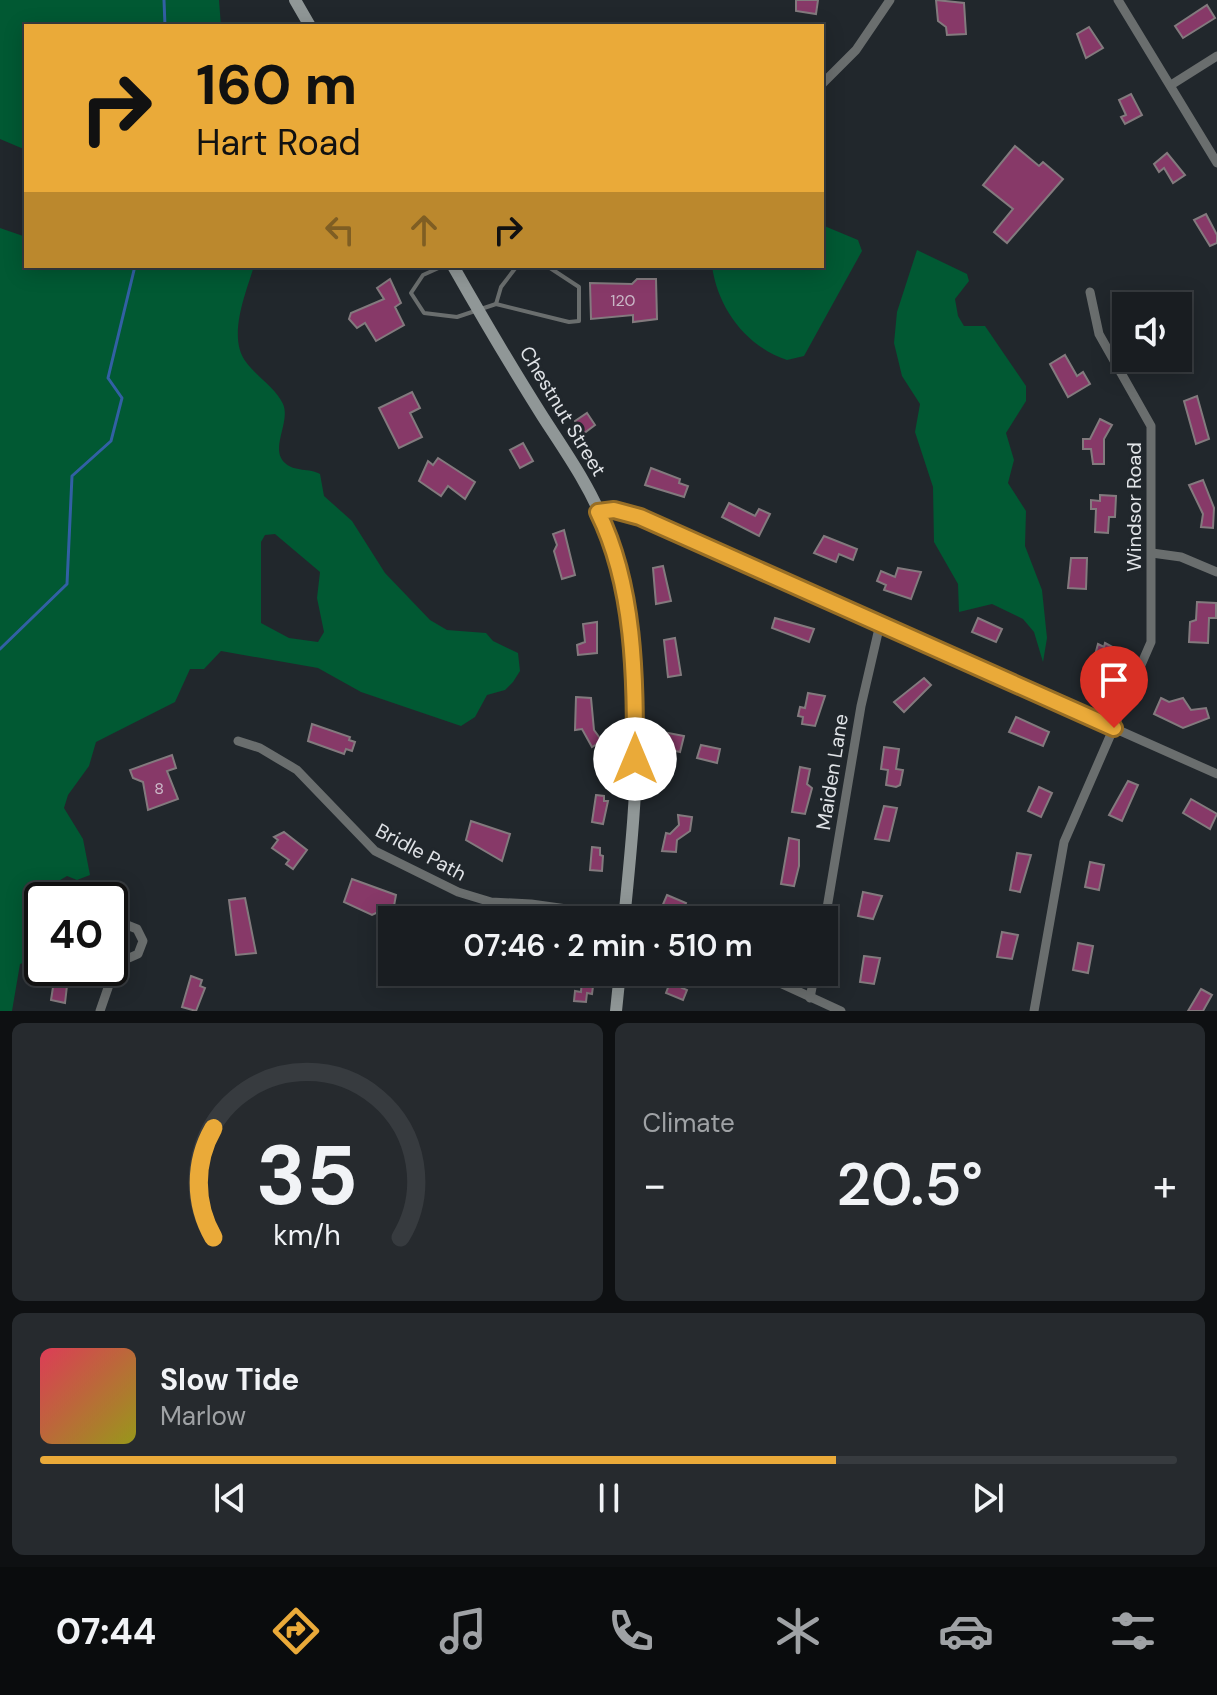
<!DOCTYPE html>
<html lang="en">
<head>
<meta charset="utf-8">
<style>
	body { margin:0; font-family:"DM Sans",sans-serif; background:#262a2e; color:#f1f3f6; height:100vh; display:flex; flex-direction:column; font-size:30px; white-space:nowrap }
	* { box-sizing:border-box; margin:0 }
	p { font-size:26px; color:#9fa2a5 }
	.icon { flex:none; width:44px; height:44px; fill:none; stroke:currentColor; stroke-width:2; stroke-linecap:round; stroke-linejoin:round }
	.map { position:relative; height:1011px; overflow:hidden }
	.details { display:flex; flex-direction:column; gap:12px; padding:12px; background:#0e1012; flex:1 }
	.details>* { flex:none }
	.top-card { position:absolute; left:24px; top:24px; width:800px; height:244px; border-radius:0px; box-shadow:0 4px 20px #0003,0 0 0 2px #373b3f; background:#eaaa39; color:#111; overflow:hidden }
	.tools { position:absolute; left:1112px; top:292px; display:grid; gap:16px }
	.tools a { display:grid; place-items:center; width:80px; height:80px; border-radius:0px; background:#191d21; box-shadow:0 4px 20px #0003,0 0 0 2px #373b3f; font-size:40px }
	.speed { position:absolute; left:24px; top:882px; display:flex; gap:16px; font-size:40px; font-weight:700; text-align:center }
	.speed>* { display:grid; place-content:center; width:104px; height:104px; border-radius:50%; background:#191d21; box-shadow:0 4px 20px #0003,0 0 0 2px #373b3f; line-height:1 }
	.speed .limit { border:4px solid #111; border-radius:12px; background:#fff; color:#111 }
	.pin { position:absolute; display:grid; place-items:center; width:68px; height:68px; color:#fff; margin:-82px -34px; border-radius:50% 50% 50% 0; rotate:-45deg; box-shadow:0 0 8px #0007 }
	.pin .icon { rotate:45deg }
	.me { position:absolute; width:88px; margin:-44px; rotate:0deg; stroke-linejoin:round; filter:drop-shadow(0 0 6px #0008) }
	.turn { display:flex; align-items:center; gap:28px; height:168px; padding:0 40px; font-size:36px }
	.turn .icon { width:104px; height:104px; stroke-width:2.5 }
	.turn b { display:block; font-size:56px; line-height:68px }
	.lanes { display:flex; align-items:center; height:76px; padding:0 40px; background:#0003; justify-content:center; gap:40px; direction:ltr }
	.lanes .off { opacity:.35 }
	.big { font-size:60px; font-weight:600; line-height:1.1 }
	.details .card { flex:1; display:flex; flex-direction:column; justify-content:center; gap:12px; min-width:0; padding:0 28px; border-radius:12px; background:#262a2e }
	.details .dial { align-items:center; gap:0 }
	.dial svg { height:208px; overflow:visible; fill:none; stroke:#373b3f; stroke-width:7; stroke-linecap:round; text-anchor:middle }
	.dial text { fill:#f1f3f6; stroke:none }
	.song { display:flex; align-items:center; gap:24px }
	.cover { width:96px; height:96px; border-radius:12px; background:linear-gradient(135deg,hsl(350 70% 55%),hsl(60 70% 35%)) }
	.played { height:8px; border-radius:4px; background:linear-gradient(90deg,#eaaa39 70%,#373b3f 70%) }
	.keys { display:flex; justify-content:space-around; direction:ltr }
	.heat { display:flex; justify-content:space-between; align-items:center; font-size:44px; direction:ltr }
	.details .tiles { flex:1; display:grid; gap:12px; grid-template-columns:1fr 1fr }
	.card:last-child { grid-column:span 2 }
	.trip { position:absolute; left:378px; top:906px; width:460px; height:80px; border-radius:0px; background:#191d21; box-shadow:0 4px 20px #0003,0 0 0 2px #373b3f; font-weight:600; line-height:80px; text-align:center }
	.tabs { display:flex; height:128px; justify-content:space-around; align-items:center; background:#0a0c0d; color:#9fa2a5 }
	.tabs .icon { width:56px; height:56px }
	.tabs .on { color:#eaaa39 }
	.tabs b { font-size:36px; color:#f1f3f6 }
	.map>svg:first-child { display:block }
</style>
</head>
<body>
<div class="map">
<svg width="1217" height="1011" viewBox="0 0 1217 1011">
	<rect width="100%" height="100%" fill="#21272c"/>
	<g fill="#015933" fill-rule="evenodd">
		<polygon points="0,0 219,0 221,26 26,26 26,150 0,139"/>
		<path d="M 822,225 L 858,240 L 862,251 L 804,356 L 787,360 C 746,346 718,309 712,266 L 822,266 Z"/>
		<path d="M 0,228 L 26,237 L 26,266 L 254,266 C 246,293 227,337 246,362 C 257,377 276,388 283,404 C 291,422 269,449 285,463 C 294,472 310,468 320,474 L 324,496 L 352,521 L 385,573 L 430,620 L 447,630 L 486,633 L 493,641 L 518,653 L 520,671 L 513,682 L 505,690 L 487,695 L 475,717 L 461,726 L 361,692 L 318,668 L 221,651 L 204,669 L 190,669 L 175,702 L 96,742 L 89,766 L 68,795 L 64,808 L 83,839 L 90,875 L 77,880 L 67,876 L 50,886 L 48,893 L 53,900 L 42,900 L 42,956 L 20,964 L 12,1011 L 0,1011 ZM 275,534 L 320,572 L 317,598 L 324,632 L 318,642 L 289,638 L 261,623 L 261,542 L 265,535 Z"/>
		<polygon points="917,250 967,274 969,281 955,299 958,316 964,326 985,326 1026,386 1026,401 1006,433 1014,460 1008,483 1026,511 1025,546 1042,590 1047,638 1043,662 1034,632 1023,619 992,604 959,612 958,584 934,542 933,487 915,432 920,404 902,376 894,343 897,312"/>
	</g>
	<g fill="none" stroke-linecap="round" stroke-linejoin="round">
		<g stroke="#3260a4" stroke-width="3">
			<polyline points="164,0 165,26"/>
			<polyline points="0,649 67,584 72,476 111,441 122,398 108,378 135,266"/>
		</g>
	</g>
	<g fill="#873968" stroke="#837a7e" stroke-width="2">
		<polygon points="796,0 818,0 816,14 796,11"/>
		<polygon points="936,0 964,3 966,34 947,35 946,27 938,21"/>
		<polygon points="1207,5 1215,18 1183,38 1175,26"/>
		<polygon points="1089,27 1103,48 1086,58 1077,34"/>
		<polygon points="1131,94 1142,115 1125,124 1121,117 1126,115 1119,100"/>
		<polygon points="1015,146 1039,166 1043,162 1063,179 1007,243 994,232 1013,209 983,185"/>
		<polygon points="1167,153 1185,175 1173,183 1164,168 1159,172 1154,164"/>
		<polygon points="1206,214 1217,235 1217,243 1210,246 1194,220"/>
		<polygon points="390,279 401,303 395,307 404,325 376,341 365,323 357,328 349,319 351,313 384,299 377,288"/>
		<polygon points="637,279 656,279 657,319 633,322 633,315 591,319 590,283 632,284"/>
		<polygon points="1065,355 1077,376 1083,372 1090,384 1068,397 1050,364"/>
		<polygon points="412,392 420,408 410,413 422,437 399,448 379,408"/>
		<polygon points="1197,396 1209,439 1196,444 1184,401"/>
		<polygon points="587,413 595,425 583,434 575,421"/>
		<polygon points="1100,419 1112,425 1104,439 1104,464 1093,464 1091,449 1083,449 1083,439 1090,439"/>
		<polygon points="523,443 533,461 520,468 510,450"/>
		<polygon points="438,458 475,482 465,499 448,486 441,496 419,481 428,461 433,465"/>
		<polygon points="651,468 680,479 679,483 688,486 684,497 645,485"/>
		<polygon points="1203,480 1214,508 1213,528 1201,527 1203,514 1189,485"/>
		<polygon points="1100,495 1116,496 1115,517 1109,517 1108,533 1095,532 1096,509 1091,509 1091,500 1100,501"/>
		<polygon points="729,503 755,516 759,509 770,514 759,536 722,517"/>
		<polygon points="564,530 575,575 562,579 554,551 557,545 553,534"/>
		<polygon points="824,536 857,549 853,560 839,554 836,562 814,553"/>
		<polygon points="1071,558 1087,558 1086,589 1068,588"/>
		<polygon points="663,566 671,601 656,604 653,568"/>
		<polygon points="898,568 921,572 911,599 884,590 886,585 877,581 881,571 895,577"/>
		<polygon points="1197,602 1216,603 1216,618 1209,618 1208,643 1189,642 1190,622 1196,620"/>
		<polygon points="775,618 814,629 809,642 772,628"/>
		<polygon points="978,618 1002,629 996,642 972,632"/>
		<polygon points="597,622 597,653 578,655 577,645 585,642 583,624"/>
		<polygon points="675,638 681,675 668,677 664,640"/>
		<polygon points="1105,643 1118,650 1107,674 1092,666 1098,644 1104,647"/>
		<polygon points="924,678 931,685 904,712 894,702"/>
		<polygon points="808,693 825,696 815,726 802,724 803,717 798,716 800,707 805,708"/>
		<polygon points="576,697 591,698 594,730 602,741 592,747 582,729 575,730"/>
		<polygon points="1161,698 1169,702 1183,698 1191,710 1206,708 1209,718 1183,728 1154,714"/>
		<polygon points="1016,717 1049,732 1043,746 1009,732"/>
		<polygon points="312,724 350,737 349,740 355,742 352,751 346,749 344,754 308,741"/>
		<polygon points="663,732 684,736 680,752 659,747"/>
		<polygon points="701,745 720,749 717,763 697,758"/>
		<polygon points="884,747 899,749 896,769 903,770 900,785 896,787 886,785 888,770 881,769"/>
		<polygon points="172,755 176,768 167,771 178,799 148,810 143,782 133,778 130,770"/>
		<polygon points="800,767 810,769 807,784 812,788 805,814 792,812"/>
		<polygon points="1128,781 1138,785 1122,821 1109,815"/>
		<polygon points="1039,787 1052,793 1041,817 1028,811"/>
		<polygon points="596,795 604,796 604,801 608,801 603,824 592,822"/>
		<polygon points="1191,799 1217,814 1210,829 1183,813"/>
		<polygon points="884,806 897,808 889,841 875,839"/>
		<polygon points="678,815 692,817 690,831 677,840 676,852 662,851 666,833 670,834 679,825"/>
		<polygon points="471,821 510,834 502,861 466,840"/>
		<polygon points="284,832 307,850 293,869 286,864 289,860 272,848 278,840 274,837"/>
		<polygon points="789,838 799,840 799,866 794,886 781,884"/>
		<polygon points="592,847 600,848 600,855 603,856 602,871 590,870"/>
		<polygon points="1017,853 1031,855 1020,892 1010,890"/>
		<polygon points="1090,862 1104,865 1099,890 1085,887"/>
		<polygon points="352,879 396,895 392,917 378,912 372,915 344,902"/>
		<polygon points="863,892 882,896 873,919 858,916"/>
		<polygon points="667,895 686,903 679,920 668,920 671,913 661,909"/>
		<polygon points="245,898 256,953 236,955 229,900"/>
		<polygon points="1002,932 1018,935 1012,959 997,957"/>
		<polygon points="1078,943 1093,946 1088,973 1073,970"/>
		<polygon points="864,956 880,958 874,984 860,982"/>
		<polygon points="56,968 69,968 65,1003 51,1000"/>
		<polygon points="674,972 687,975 682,988 687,990 683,1000 666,993"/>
		<polygon points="191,976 202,980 200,986 205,988 196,1011 182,1007"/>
		<polygon points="582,978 594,979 592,994 587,993 586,1002 574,1001 575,991 581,992"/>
		<polygon points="1201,989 1212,995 1203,1011 1188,1011"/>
	</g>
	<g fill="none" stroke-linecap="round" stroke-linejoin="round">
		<g stroke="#6a6e6e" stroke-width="4">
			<polyline points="443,266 423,275 411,293 424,313 457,317 496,304 569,322 579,321 579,287 547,266"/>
			<polyline points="496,304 501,287 517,266"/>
		</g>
		<g stroke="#6a6e6e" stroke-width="9">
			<polyline points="1118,0 1217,163"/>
			<polyline points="822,84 856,50 890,0"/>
			<polyline points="1171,85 1217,56"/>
			<polyline points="598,512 614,510 640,517 1217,774"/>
			<polyline points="1152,553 1181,557 1217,572"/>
			<polyline points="238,741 260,748 297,770 375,851 458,892 491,902 531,904 624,917"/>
			<polyline points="824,926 861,706 880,624"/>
			<polyline points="110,940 116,928 127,925 137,929 143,941 138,954 129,958 116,954 110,944"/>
			<polyline points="756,972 841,1011"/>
			<polyline points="810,998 815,972"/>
			<polyline points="100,1011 119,956"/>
			<polyline points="1034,1011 1064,842 1151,642 1151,426 1099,334 1090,292"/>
		</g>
		<g stroke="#909797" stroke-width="12">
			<polyline points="295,0 310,26"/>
			<path d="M 453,266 C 482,317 512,368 543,417 C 565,451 589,485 604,523 C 652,647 637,791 624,920"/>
			<polyline points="616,1011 620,972"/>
		</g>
	</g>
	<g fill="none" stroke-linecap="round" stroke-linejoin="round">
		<g stroke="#986e25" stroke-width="20">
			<path id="route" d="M 635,759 C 635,677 635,587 598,512 L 614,510 L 640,517 L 1114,728"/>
		</g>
		<use href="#route" stroke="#eaaa39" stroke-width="14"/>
	</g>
	<g text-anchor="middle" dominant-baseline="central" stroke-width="6" stroke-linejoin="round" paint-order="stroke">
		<g font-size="16" fill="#cab8c7">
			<text x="623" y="300">120</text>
			<text x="159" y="788">8</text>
		</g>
		<g font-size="20" fill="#e0e3e7" stroke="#21272c">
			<text transform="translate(563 411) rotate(59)">Chestnut Street</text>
			<text transform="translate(1134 507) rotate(-90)">Windsor Road</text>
			<text transform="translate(832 772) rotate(-81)">Maiden Lane</text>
			<text transform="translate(421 852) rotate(28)">Bridle Path</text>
		</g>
	</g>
</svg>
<div class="tools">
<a><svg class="icon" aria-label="sound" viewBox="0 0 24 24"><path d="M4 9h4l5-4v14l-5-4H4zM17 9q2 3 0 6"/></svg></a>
</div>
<div class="speed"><div class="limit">40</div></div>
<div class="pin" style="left:1114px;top:728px;background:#d93025"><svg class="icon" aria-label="arrive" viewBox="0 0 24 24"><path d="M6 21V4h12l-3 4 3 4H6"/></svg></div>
<svg class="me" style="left:635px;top:759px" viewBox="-20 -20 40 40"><circle r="19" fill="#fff"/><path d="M0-13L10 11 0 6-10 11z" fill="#eaaa39"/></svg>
<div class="trip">07:46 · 2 min · 510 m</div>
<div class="top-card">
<div class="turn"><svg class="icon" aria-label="right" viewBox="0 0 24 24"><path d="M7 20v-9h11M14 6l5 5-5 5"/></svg><div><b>160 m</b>Hart Road</div></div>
<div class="lanes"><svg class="icon off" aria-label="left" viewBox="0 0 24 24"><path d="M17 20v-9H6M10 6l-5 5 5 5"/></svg><svg class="icon off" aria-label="ahead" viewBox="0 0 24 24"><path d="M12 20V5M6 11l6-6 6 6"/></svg><svg class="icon" aria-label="right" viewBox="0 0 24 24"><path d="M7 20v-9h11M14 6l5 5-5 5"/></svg></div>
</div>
</div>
<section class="details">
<div class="tiles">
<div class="card dial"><svg viewBox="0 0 100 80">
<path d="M14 69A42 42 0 1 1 86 69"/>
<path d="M14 69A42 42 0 0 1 14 27" stroke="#eaaa39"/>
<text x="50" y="56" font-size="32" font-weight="700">35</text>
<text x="50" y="72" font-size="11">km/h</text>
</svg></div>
<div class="card"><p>Climate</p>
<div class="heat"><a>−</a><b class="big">20.5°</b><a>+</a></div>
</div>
<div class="card">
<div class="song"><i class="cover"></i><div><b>Slow Tide</b><p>Marlow</p></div></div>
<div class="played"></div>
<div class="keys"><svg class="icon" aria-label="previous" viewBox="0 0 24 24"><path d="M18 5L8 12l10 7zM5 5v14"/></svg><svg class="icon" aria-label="pause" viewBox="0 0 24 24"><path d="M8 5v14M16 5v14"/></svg><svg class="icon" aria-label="next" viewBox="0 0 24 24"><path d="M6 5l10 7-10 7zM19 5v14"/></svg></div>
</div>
</div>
</section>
<nav class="tabs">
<b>07:44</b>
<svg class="icon on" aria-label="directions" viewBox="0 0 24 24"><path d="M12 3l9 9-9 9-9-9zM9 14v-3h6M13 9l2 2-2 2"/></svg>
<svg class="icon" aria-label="music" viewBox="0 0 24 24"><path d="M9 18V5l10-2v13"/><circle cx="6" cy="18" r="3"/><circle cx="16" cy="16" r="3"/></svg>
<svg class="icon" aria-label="phone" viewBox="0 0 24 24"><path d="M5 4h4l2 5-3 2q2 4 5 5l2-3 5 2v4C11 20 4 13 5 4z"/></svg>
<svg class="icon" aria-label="climate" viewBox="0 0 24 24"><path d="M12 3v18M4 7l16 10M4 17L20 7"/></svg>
<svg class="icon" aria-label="car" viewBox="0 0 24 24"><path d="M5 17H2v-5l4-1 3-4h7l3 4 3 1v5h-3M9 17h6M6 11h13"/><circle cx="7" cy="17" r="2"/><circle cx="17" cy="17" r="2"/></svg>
<svg class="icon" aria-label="filters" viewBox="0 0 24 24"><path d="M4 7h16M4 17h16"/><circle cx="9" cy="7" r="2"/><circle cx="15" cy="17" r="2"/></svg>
</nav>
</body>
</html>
